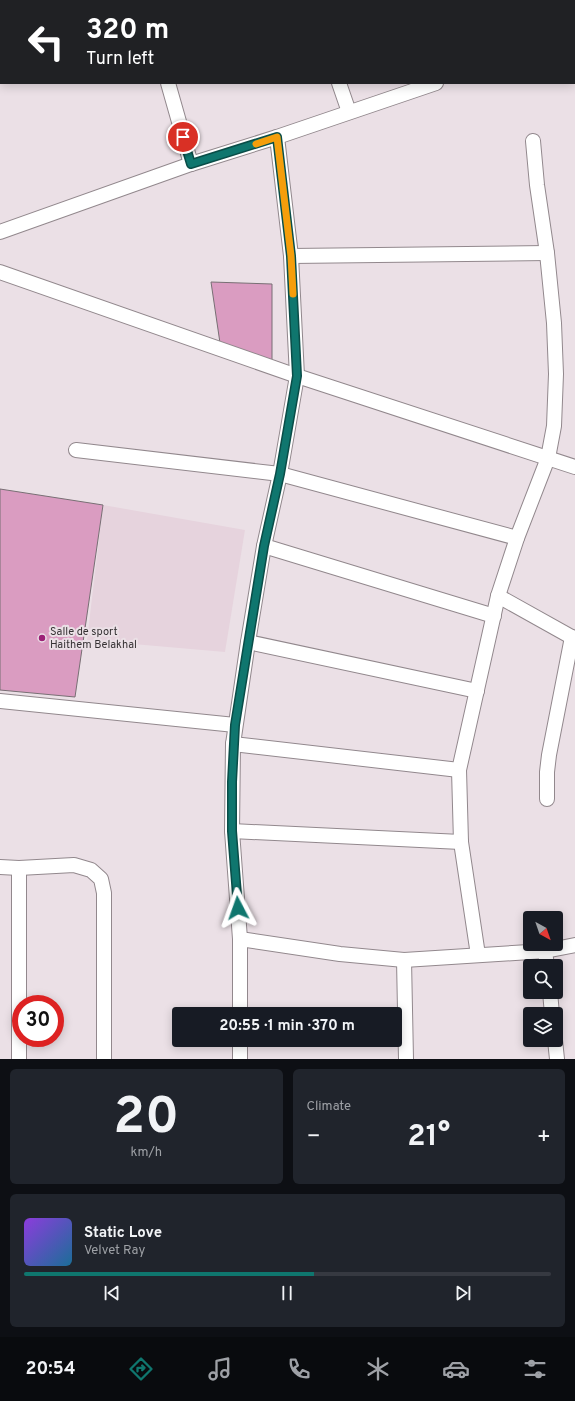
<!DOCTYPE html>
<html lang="en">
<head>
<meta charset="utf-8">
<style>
	body { margin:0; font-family:Overpass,sans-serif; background:#20242c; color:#f1f3f6; height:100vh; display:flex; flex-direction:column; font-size:15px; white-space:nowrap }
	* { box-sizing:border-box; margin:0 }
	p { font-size:13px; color:#9ea1a6 }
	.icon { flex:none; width:22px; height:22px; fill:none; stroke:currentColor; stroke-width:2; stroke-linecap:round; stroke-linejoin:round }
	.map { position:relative; height:1059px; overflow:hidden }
	.panel { display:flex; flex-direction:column; gap:10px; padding:10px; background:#0d0f14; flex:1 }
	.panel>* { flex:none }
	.banner { position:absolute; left:0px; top:0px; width:575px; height:84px; box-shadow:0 2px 10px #0003; background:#202124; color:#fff; overflow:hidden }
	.needle { width:26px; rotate:140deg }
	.tools { position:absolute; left:523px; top:911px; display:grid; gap:8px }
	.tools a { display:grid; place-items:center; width:40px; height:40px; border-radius:4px; background:#171b24; box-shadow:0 2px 10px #0003; font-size:20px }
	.speed { position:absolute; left:12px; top:995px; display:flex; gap:8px; font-size:20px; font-weight:700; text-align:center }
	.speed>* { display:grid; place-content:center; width:52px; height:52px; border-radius:50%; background:#171b24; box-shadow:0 2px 10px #0003; line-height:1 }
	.speed .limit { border:6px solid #d22; background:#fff; color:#111 }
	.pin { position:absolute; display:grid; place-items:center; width:34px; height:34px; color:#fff; margin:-17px; border:2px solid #fff; border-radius:50%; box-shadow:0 1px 4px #0007 }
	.me { position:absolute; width:44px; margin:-22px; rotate:356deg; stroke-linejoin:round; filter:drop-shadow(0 0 3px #0008) }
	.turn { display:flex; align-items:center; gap:14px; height:84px; padding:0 20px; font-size:18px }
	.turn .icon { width:52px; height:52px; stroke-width:2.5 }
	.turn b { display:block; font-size:28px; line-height:34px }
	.big { font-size:30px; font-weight:700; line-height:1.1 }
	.panel .card { flex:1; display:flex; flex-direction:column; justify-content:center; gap:6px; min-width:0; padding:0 14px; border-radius:6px; background:#20242c }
	.panel .dial { align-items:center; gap:0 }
	.dial b { font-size:52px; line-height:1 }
	.song { display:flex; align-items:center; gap:12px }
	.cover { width:48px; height:48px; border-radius:6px; background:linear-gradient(135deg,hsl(270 70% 55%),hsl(200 70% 35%)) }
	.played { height:4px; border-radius:2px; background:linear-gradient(90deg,#0f766e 55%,#363941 55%) }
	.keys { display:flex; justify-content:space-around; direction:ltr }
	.heat { display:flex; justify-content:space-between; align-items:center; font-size:22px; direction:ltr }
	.panel .tiles { flex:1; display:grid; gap:10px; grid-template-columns:1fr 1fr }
	.card:last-child { grid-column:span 2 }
	.trip { position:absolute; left:172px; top:1007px; width:230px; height:40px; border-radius:4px; background:#171b24; box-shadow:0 2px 10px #0003; font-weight:700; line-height:40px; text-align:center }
	.tab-bar { display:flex; height:64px; justify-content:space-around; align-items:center; background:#090b0e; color:#9ea1a6 }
	.tab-bar .icon { width:28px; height:28px }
	.tab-bar .current { color:#0f766e }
	.tab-bar b { font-size:18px; color:#f1f3f6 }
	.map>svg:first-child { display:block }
</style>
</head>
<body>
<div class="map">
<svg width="575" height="1059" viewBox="0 0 575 1059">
	<rect width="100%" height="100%" fill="#ebe0e6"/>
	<polygon fill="#e6d3dd" points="103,505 245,530 225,652 87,640"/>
	<g fill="#da9cc1" stroke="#786f74">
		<polygon points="211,282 272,284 272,360 220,343"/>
		<polygon points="0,489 103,505 75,697 0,690"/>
	</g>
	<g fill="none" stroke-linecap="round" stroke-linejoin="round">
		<g stroke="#92888d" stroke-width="16">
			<g id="minor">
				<polyline points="145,0 145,1"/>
				<polyline points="313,0 314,1"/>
				<polyline points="574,37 575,37"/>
				<polyline points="168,83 191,164"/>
				<polyline points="339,83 349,112"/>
				<polyline points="0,232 191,164 277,137 436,83"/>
				<polyline points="291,256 547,253"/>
				<polyline points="0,272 297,376 575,467"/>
				<polyline points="76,450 280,474 517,538"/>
				<polyline points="264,546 494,616"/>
				<polyline points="498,596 575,639"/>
				<polyline points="248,642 477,691"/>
				<polyline points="0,701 235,725"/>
				<polyline points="233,744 459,770"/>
				<polyline points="547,799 547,772 549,755 572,637"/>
				<polyline points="232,831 461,842"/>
				<polyline points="0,867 19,868 74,865 91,870 101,879 104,893 104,1059"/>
				<polyline points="240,939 340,954 404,960 545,951 575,945"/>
				<polyline points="545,951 547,966"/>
				<polyline points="478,955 461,842 459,770 498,596 517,538 548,458 554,426 556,374 554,323 547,253 537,185 533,141"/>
				<polyline points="404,960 406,1059"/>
				<polyline points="550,992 552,1014"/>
				<polyline points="240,1014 240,939 232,831 233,744 248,642 264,546 280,474 297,376 291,256 277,137"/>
				<polyline points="240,1040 240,1059"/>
				<polyline points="555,1040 557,1059"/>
				<polyline points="19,1059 19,868"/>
			</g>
		</g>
		<use href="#minor" stroke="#fff" stroke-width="14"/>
	</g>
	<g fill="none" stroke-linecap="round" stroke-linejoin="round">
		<g stroke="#0a4d48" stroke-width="10">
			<polyline id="route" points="183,137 191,164 277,137 291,256 297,376 280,474 264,546 235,725 232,782 232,831 238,908"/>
		</g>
		<use href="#route" stroke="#0f766e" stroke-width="7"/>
		<polyline stroke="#f59e0b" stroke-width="7" points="256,144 277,137 291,256 293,294"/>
	</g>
	<circle fill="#9c2077" stroke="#ebe0e6" stroke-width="1.5" cx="42" cy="638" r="4"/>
	<g text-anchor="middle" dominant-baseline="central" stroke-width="4" stroke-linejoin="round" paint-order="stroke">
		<g font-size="11" fill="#363234" stroke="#ebe0e6" text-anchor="start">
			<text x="50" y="632">Salle de sport<tspan x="50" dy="13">Haithem Belakhal</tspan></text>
		</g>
	</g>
</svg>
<div class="tools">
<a><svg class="needle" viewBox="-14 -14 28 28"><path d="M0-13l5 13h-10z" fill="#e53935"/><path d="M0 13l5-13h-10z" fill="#9ea1a6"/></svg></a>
<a><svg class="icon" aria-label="search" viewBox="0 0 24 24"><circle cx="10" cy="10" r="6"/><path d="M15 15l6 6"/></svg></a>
<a><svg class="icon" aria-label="layers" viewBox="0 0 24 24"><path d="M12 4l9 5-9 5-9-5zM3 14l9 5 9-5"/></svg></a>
</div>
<div class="speed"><div class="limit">30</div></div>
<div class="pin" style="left:183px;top:137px;background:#d93025"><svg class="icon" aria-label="arrive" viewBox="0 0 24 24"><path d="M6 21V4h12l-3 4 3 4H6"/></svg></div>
<svg class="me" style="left:238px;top:908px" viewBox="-20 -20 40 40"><path d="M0-17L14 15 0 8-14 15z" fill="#0f766e" stroke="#fff" stroke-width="4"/></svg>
<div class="trip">20:55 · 1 min · 370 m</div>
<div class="banner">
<div class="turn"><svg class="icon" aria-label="left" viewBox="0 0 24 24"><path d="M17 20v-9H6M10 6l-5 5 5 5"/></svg><div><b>320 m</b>Turn left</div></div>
</div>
</div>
<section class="panel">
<div class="tiles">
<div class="card dial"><b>20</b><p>km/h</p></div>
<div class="card"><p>Climate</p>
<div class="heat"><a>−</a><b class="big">21°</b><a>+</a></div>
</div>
<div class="card">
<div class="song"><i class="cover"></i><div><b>Static Love</b><p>Velvet Ray</p></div></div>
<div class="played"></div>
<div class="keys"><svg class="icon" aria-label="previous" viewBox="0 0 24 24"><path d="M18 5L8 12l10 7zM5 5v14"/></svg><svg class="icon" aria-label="pause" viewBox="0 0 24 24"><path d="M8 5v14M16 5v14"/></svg><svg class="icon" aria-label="next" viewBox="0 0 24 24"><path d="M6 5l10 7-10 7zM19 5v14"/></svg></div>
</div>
</div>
</section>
<nav class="tab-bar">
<b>20:54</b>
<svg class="icon current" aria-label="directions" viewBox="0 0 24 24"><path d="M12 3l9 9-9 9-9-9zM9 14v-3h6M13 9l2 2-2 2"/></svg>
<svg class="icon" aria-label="music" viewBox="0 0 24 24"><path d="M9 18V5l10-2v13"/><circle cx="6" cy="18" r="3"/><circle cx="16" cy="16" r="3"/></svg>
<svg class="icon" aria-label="phone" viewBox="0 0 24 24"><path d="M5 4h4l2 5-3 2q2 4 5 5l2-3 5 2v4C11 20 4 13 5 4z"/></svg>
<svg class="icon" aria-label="climate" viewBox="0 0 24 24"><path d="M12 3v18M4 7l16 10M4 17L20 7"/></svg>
<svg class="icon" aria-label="car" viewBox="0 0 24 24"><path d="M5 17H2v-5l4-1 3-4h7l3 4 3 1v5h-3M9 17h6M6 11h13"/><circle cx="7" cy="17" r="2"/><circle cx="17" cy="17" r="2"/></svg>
<svg class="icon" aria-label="filters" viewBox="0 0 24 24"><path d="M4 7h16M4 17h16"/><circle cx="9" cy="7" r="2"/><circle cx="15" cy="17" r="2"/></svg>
</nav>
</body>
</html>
